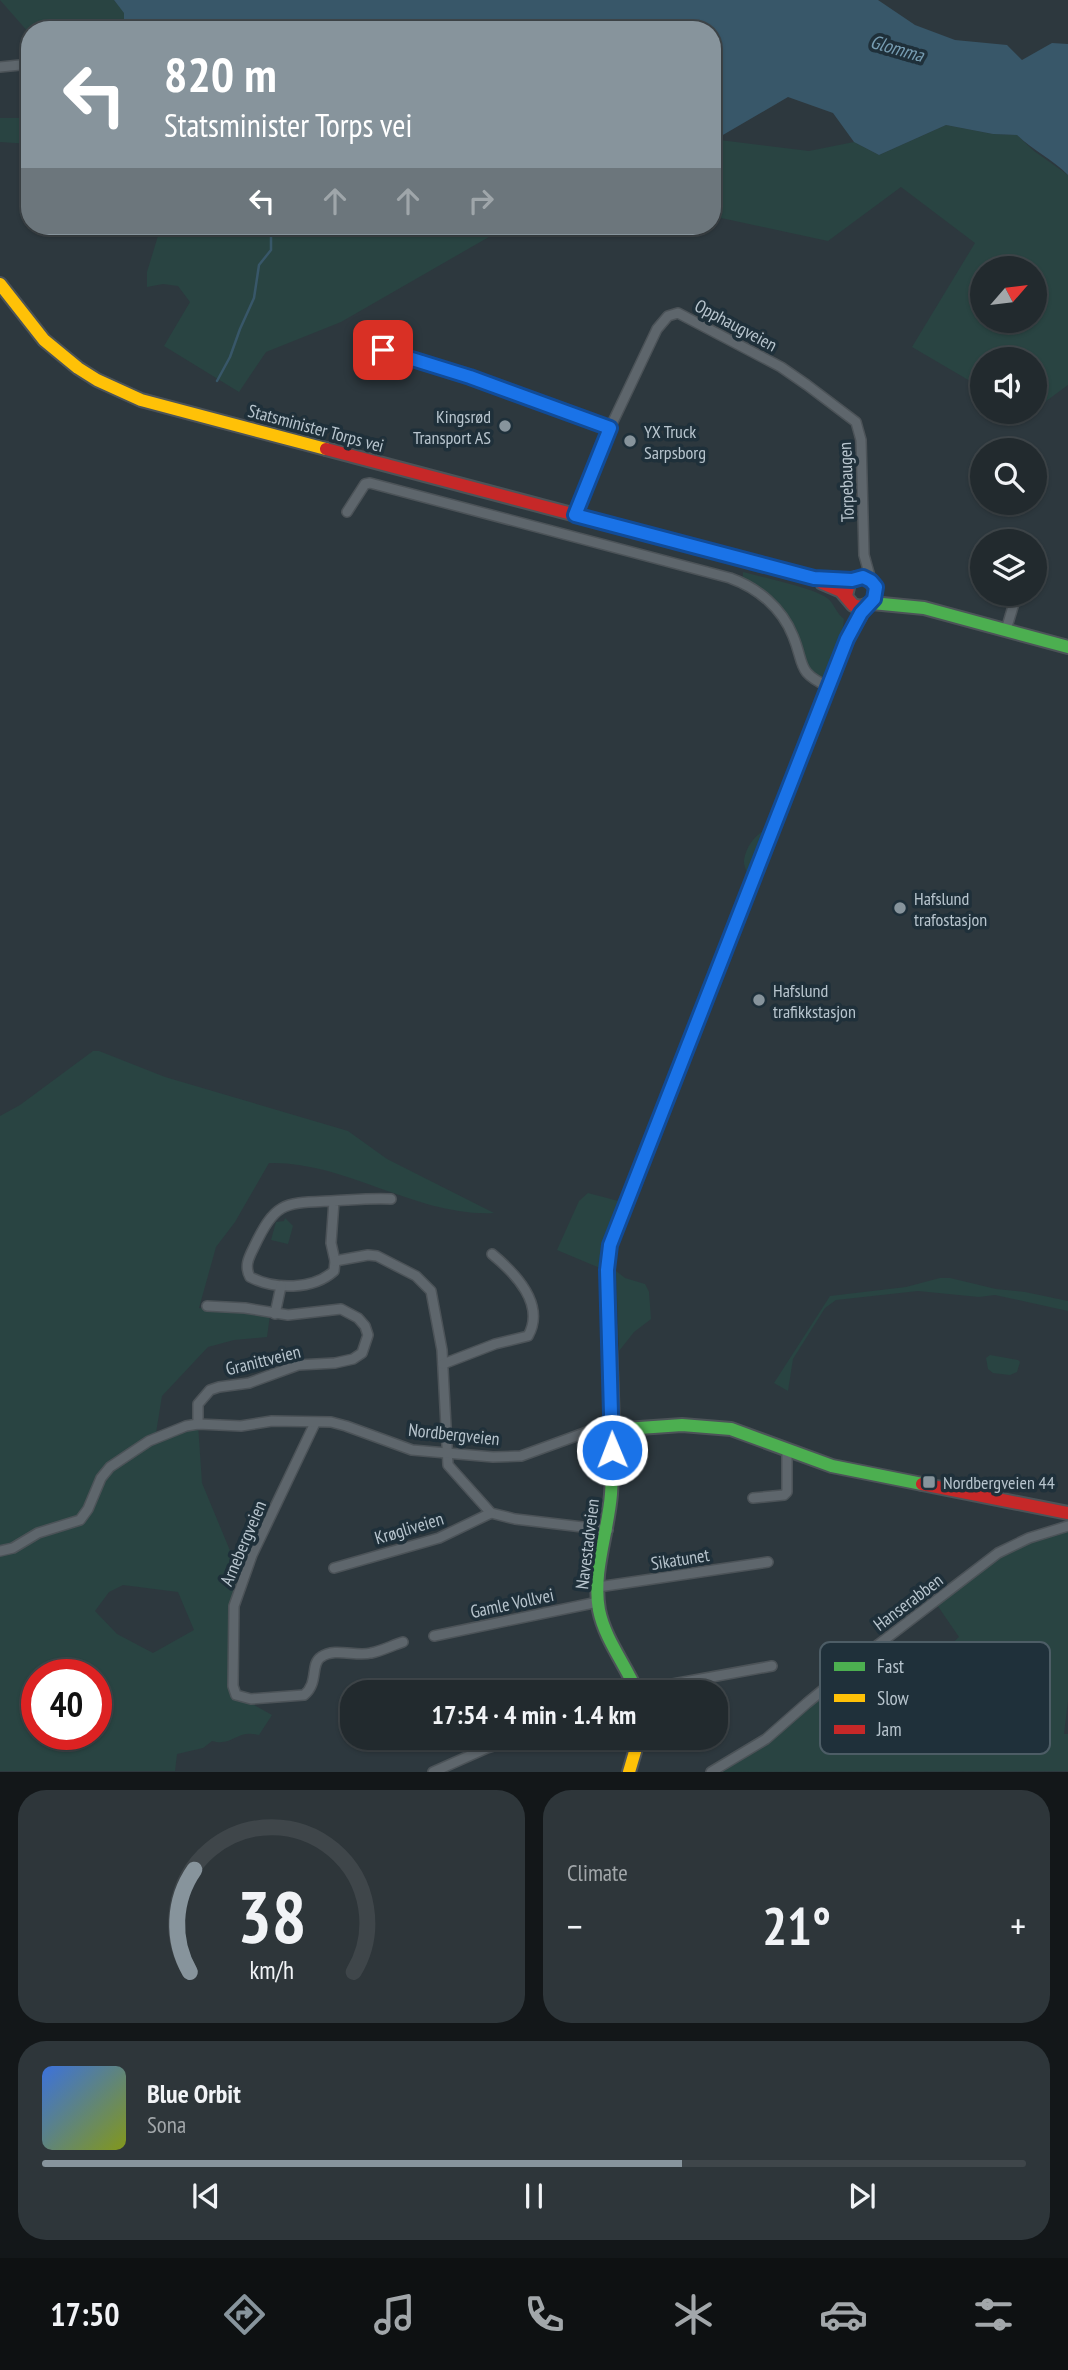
<!DOCTYPE html>
<html lang="en">
<head>
<meta charset="utf-8">
<style>
	body { margin:0; font-family:"PT Sans Narrow",sans-serif; background:#2e363a; color:#f1f3f6; height:100vh; display:flex; flex-direction:column; font-size:26px; white-space:nowrap }
	* { box-sizing:border-box; margin:0 }
	p { font-size:23px; color:#a2a7aa }
	.icon { flex:none; width:38px; height:38px; fill:none; stroke:currentColor; stroke-width:2; stroke-linecap:round; stroke-linejoin:round }
	.map { position:relative; height:1772px; overflow:hidden }
	.panel { display:flex; flex-direction:column; gap:18px; padding:18px; background:#131719; flex:1 }
	.panel>* { flex:none }
	.banner { position:absolute; left:21px; top:21px; width:700px; height:214px; border-radius:28px; box-shadow:0 2px 5px #0004,0 0 0 2px #3f464a; background:#87949c; color:#fff; overflow:hidden }
	.needle { width:46px; rotate:62deg }
	.tools { position:absolute; left:970px; top:256px; display:grid; gap:14px }
	.tools a { display:grid; place-items:center; width:77px; height:77px; border-radius:50%; background:#222a2e; box-shadow:0 2px 5px #0004,0 0 0 2px #3f464a; font-size:35px }
	.speed { position:absolute; left:21px; top:1659px; display:flex; gap:14px; font-size:35px; font-weight:700; text-align:center }
	.speed>* { display:grid; place-content:center; width:91px; height:91px; border-radius:50%; background:#222a2e; box-shadow:0 2px 5px #0004,0 0 0 2px #3f464a; line-height:1 }
	.speed .limit { border:10px solid #d22; background:#fff; color:#111 }
	.pin { position:absolute; display:grid; place-items:center; width:60px; height:60px; color:#fff; margin:-30px; border-radius:14px; box-shadow:0 4px 10px #0006 }
	.me { position:absolute; width:77px; margin:-38px; rotate:359deg; stroke-linejoin:round; filter:drop-shadow(0 0 5px #0008) }
	.turn { display:flex; align-items:center; gap:24px; height:147px; padding:0 28px; font-size:32px }
	.turn .icon { width:91px; height:91px; stroke-width:2.5 }
	.turn b { display:block; font-size:49px; line-height:60px }
	.lanes { display:flex; align-items:center; height:66px; padding:0 28px; background:#0003; justify-content:center; gap:35px; direction:ltr }
	.lanes .off { opacity:.35 }
	.big { font-size:52px; font-weight:800; line-height:1.1 }
	.panel .tile { flex:1; display:flex; flex-direction:column; justify-content:center; gap:10px; min-width:0; padding:0 24px; border-radius:28px; background:#2e363a }
	.panel .dial { align-items:center; gap:0 }
	.dial svg { height:182px; overflow:visible; fill:none; stroke:#3f464a; stroke-width:7; stroke-linecap:round; text-anchor:middle }
	.dial text { fill:#f1f3f6; stroke:none }
	.song { display:flex; align-items:center; gap:21px }
	.cover { width:84px; height:84px; border-radius:10px; background:linear-gradient(135deg,hsl(220 70% 55%),hsl(70 70% 35%)) }
	.played { height:7px; border-radius:4px; background:linear-gradient(90deg,#87949c 65%,#3f464a 65%) }
	.keys { display:flex; justify-content:space-around; direction:ltr }
	.heat { display:flex; justify-content:space-between; align-items:center; font-size:38px; direction:ltr }
	.panel .tiles { flex:1; display:grid; gap:18px; grid-template-columns:1fr 1fr }
	.tile:last-child { grid-column:span 2 }
	.trip { position:absolute; left:340px; top:1680px; width:388px; height:70px; border-radius:28px; background:#222a2e; box-shadow:0 2px 5px #0004,0 0 0 2px #3f464a; font-weight:800; line-height:70px; text-align:center }
	.dock { display:flex; height:112px; justify-content:space-around; align-items:center; background:#0e1112; color:#a2a7aa }
	.dock .icon { width:49px; height:49px }
	.dock .active { color:#87949c }
	.dock b { font-size:32px; color:#f1f3f6 }
	.map>svg:first-child { display:block }
</style>
</head>
<body>
<div class="map">
<svg width="1068" height="1772" viewBox="0 0 1068 1772">
	<rect width="100%" height="100%" fill="#2d383e"/>
	<g fill="#294442" fill-rule="evenodd">
		<polygon points="0,0 114,0 125,13 124,30 30,30 30,34"/>
		<polygon points="0,118 24,118 30,124 30,144 0,142"/>
		<path d="M 946,125 L 993,134 L 1017,135 L 1034,151 L 1068,175 L 1068,385 L 1034,410 L 1034,359 L 982,359 L 982,388 L 912,347 L 975,243 L 901,187 L 828,241 L 712,216 L 712,139 L 809,151 L 854,142 L 879,155 ZM 982,268 L 1034,268 L 1034,320 L 982,320 Z"/>
		<polygon points="161,226 508,226 341,322 266,352 239,392 164,346 190,302 178,286 163,284 147,287 147,272"/>
		<path d="M 743,572 C 761,577 814,588 827,598 C 834,603 836,613 844,619 L 838,665 L 829,687 L 808,675 L 781,615 L 743,583 Z"/>
		<path d="M 774,826 L 751,882 C 749,875 743,866 744,860 C 747,843 758,831 774,826 Z"/>
		<path d="M 93,1051 L 99,1051 L 165,1077 L 348,1131 L 387,1159 L 494,1213 C 416,1217 347,1161 269,1163 L 235,1222 L 216,1247 L 199,1308 L 270,1315 L 267,1337 L 234,1340 L 208,1347 L 162,1396 L 156,1433 L 157,1437 L 198,1424 L 202,1483 L 243,1582 L 234,1606 L 236,1695 L 272,1715 L 259,1735 C 236,1729 233,1747 212,1741 L 203,1748 L 177,1754 L 175,1771 L 0,1771 L 0,1116 L 20,1105 ZM 123,1585 L 178,1592 L 194,1630 L 153,1653 L 117,1634 L 95,1611 L 109,1592 ZM 37,1675 L 96,1675 L 96,1734 L 37,1734 Z"/>
		<polygon points="588,1193 626,1203 607,1271 557,1250 579,1201"/>
		<polygon points="285,1218 293,1226 288,1244 271,1240 276,1222 284,1221"/>
		<polygon points="616,1271 625,1278 645,1284 649,1292 651,1319 634,1332 619,1351"/>
		<polygon points="940,1278 950,1278 996,1289 1025,1292 1068,1301 1068,1311 995,1295 979,1297 918,1291 836,1300 825,1308 793,1359 788,1391 774,1383 830,1296 906,1287"/>
		<polygon points="990,1355 1018,1360 1020,1362 1017,1372 1010,1375 993,1373 988,1369 986,1358"/>
		<polygon points="1068,1526 1068,1700 1064,1734 1068,1734 1068,1771 711,1772 739,1756 887,1638 920,1673 959,1637 935,1602 998,1553"/>
	</g>
	<path fill="#385769" d="M 114,0 L 878,0 L 915,25 L 955,40 L 1007,45 L 1022,60 L 1052,43 L 1068,44 L 1068,175 C 1052,159 1034,151 1017,135 L 993,134 L 946,125 L 879,155 L 854,142 L 833,113 L 788,97 L 716,139 L 712,138 L 712,30 L 124,30 L 124,13 Z"/>
	<g fill="none" stroke-linecap="round" stroke-linejoin="round">
		<polyline stroke="#385769" stroke-width="2.5" points="217,381 230,357 240,329 254,298 259,265 271,250 271,232 268,226"/>
		<g stroke="#4c5358" stroke-width="12">
			<g id="street">
				<polyline points="0,67 30,64"/>
				<polyline points="361,343 470,377 610,428"/>
				<path d="M 347,512 L 365,484 L 370,483 L 730,578 C 758,588 782,608 793,636 C 805,665 796,672 829,687"/>
				<polyline points="575,515 610,428 657,329 668,316 678,313 781,367 807,385 856,422 861,440 864,555 871,580"/>
				<polyline points="1006,630 1017,593"/>
				<path d="M 334,1201 L 331,1243 L 335,1261 L 334,1271 C 313,1290 275,1290 250,1277 C 244,1266 249,1257 254,1247 C 276,1201 284,1203 331,1201 C 352,1200 369,1198 391,1199"/>
				<polyline points="335,1261 368,1255 377,1256 416,1276 431,1291 442,1350 448,1465 491,1513 515,1519 608,1530"/>
				<polyline points="275,1314 281,1286"/>
				<path d="M 443,1364 L 495,1344 L 528,1336 C 546,1304 515,1273 492,1254"/>
				<path d="M 315,1423 L 252,1555 L 234,1606 L 233,1686 L 236,1695 L 251,1699 L 304,1695 C 319,1683 310,1664 321,1657 C 335,1647 356,1657 371,1653 C 382,1651 393,1645 403,1642"/>
				<polyline points="198,1424 198,1404 210,1390 219,1387 249,1383 298,1365 335,1363 353,1359 362,1353 368,1335 365,1326 358,1318 341,1309 288,1315 245,1308 207,1306"/>
				<polyline points="753,1498 784,1495 787,1492 787,1450"/>
				<polyline points="0,1551 13,1548 38,1533 80,1520 88,1509 101,1478 110,1467 149,1441 186,1426 198,1424 241,1426 272,1421 331,1422 346,1426 412,1450 493,1457 521,1456 587,1432 611,1430"/>
				<polyline points="334,1568 439,1538 491,1513"/>
				<polyline points="598,1587 768,1562"/>
				<polyline points="434,1636 598,1602"/>
				<polyline points="629,1692 772,1666"/>
				<polyline points="433,1772 487,1748 520,1738"/>
				<polyline points="711,1772 766,1739 807,1703 879,1644 998,1553 1029,1538 1068,1526"/>
			</g>
		</g>
		<g stroke="#4c5358" stroke-width="16">
			<g id="fast">
				<polyline points="872,603 924,608 1068,647"/>
				<polyline points="793,777 847,639 866,606"/>
				<polyline points="611,1430 682,1425 731,1429 832,1466 922,1484"/>
				<path d="M 637,1692 C 626,1665 605,1640 599,1610 C 592,1572 608,1533 611,1494 C 616,1420 609,1345 607,1271 L 610,1245 L 661,1115"/>
			</g>
		</g>
		<g stroke="#4c5358" stroke-width="16">
			<g id="slow">
				<polyline points="0,284 44,340 78,368 97,380 141,400 326,449"/>
				<polyline points="661,1115 793,777"/>
				<polyline points="629,1772 639,1738"/>
			</g>
		</g>
		<g stroke="#4c5358" stroke-width="16">
			<g id="jam">
				<polyline points="326,449 814,578 852,580"/>
				<polyline points="822,583 841,591 853,605 860,607 871,603 875,596 875,587 867,578 856,578 849,583 846,596"/>
				<polyline points="922,1484 1068,1513"/>
			</g>
		</g>
		<use href="#street" stroke="#5e666c" stroke-width="9"/>
		<use href="#fast" stroke="#4caf50" stroke-width="12"/>
		<use href="#slow" stroke="#ffc107" stroke-width="12"/>
		<use href="#jam" stroke="#c62828" stroke-width="12"/>
	</g>
	<g fill="none" stroke-linecap="round" stroke-linejoin="round">
		<g stroke="#114b97" stroke-width="18">
			<polyline id="route" points="383,350 470,377 610,428 575,515 814,578 852,580 863,577 871,581 876,587 874,599 861,613 847,639 610,1245 607,1270 612,1450"/>
		</g>
		<use href="#route" stroke="#1a73e8" stroke-width="12"/>
	</g>
	<g fill="#87949c" stroke="#1f303a" stroke-width="2.5">
		<circle cx="505" cy="426" r="7"/>
		<circle cx="630" cy="441" r="7"/>
		<circle cx="900" cy="908" r="7"/>
		<circle cx="759" cy="1000" r="7"/>
		<rect x="922" y="1475" width="14" height="14" rx="3.5"/>
	</g>
	<g text-anchor="middle" dominant-baseline="central" stroke-width="7" stroke-linejoin="round" paint-order="stroke">
		<g font-size="18" fill="#b8c5ce" stroke="#1f303a">
			<text transform="translate(736 325) rotate(28)">Opphaugveien</text>
			<text transform="translate(316 428) rotate(15)">Statsminister Torps vei</text>
			<text transform="translate(846 482) rotate(-92)">Torpebaugen</text>
			<text transform="translate(263 1360) rotate(-14)">Granittveien</text>
			<text transform="translate(454 1434) rotate(6)">Nordbergveien</text>
			<text transform="translate(409 1528) rotate(-17)">Krøgliveien</text>
			<text transform="translate(243 1543) rotate(-67)">Arnebergveien</text>
			<text transform="translate(587 1544) rotate(-83)">Navestadveien</text>
			<text transform="translate(680 1559) rotate(-9)">Sikatunet</text>
			<text transform="translate(908 1602) rotate(-37)">Hanserabben</text>
			<text transform="translate(512 1603) rotate(-12)">Gamle Vollvei</text>
		</g>
		<g font-size="18" fill="#b8c5ce" stroke="#1f303a" text-anchor="start">
			<text x="491" y="416" text-anchor="end">Kingsrød<tspan x="491" dy="21">Transport AS</tspan></text>
			<text x="644" y="431">YX Truck<tspan x="644" dy="21">Sarpsborg</tspan></text>
			<text x="914" y="898">Hafslund<tspan x="914" dy="21">trafostasjon</tspan></text>
			<text x="773" y="990">Hafslund<tspan x="773" dy="21">trafikkstasjon</tspan></text>
			<text x="943" y="1482">Nordbergveien 44</text>
		</g>
		<g font-size="19" font-style="italic" fill="#779db2" stroke="#1f303a">
			<text transform="translate(897 48) rotate(16)">Glomma</text>
		</g>
	</g>
	<rect x="820" y="1642" width="230" height="112" rx="10" fill="#1f303a" stroke="#4d5d66" stroke-width="2"/>
	<rect x="834" y="1662" width="31" height="9" fill="#4caf50"/>
	<rect x="834" y="1694" width="31" height="8" fill="#ffc107"/>
	<rect x="834" y="1725" width="31" height="9" fill="#c62828"/>
	<g font-size="19" fill="#b8c5ce">
		<text x="877" y="1673">Fast</text>
		<text x="877" y="1705">Slow</text>
		<text x="877" y="1736">Jam</text>
	</g>
</svg>
<div class="tools">
<a><svg class="needle" viewBox="-14 -14 28 28"><path d="M0-13l5 13h-10z" fill="#e53935"/><path d="M0 13l5-13h-10z" fill="#a2a7aa"/></svg></a>
<a><svg class="icon" aria-label="sound" viewBox="0 0 24 24"><path d="M4 9h4l5-4v14l-5-4H4zM17 9q2 3 0 6"/></svg></a>
<a><svg class="icon" aria-label="search" viewBox="0 0 24 24"><circle cx="10" cy="10" r="6"/><path d="M15 15l6 6"/></svg></a>
<a><svg class="icon" aria-label="layers" viewBox="0 0 24 24"><path d="M12 4l9 5-9 5-9-5zM3 14l9 5 9-5"/></svg></a>
</div>
<div class="speed"><div class="limit">40</div></div>
<div class="pin" style="left:383px;top:350px;background:#d93025"><svg class="icon" aria-label="arrive" viewBox="0 0 24 24"><path d="M6 21V4h12l-3 4 3 4H6"/></svg></div>
<svg class="me" style="left:612px;top:1450px" viewBox="-20 -20 40 40"><circle r="17" fill="#1a73e8" stroke="#fff" stroke-width="3"/><path d="M0-11L8 9 0 5-8 9z" fill="#fff"/></svg>
<div class="trip">17:54 · 4 min · 1.4 km</div>
<div class="banner">
<div class="turn"><svg class="icon" aria-label="left" viewBox="0 0 24 24"><path d="M17 20v-9H6M10 6l-5 5 5 5"/></svg><div><b>820 m</b>Statsminister Torps vei</div></div>
<div class="lanes"><svg class="icon" aria-label="left" viewBox="0 0 24 24"><path d="M17 20v-9H6M10 6l-5 5 5 5"/></svg><svg class="icon off" aria-label="ahead" viewBox="0 0 24 24"><path d="M12 20V5M6 11l6-6 6 6"/></svg><svg class="icon off" aria-label="ahead" viewBox="0 0 24 24"><path d="M12 20V5M6 11l6-6 6 6"/></svg><svg class="icon off" aria-label="right" viewBox="0 0 24 24"><path d="M7 20v-9h11M14 6l5 5-5 5"/></svg></div>
</div>
</div>
<section class="panel">
<div class="tiles">
<div class="tile dial"><svg viewBox="0 0 100 80">
<path d="M14 69A42 42 0 1 1 86 69"/>
<path d="M14 69A42 42 0 0 1 16 24" stroke="#87949c"/>
<text x="50" y="56" font-size="32" font-weight="700">38</text>
<text x="50" y="72" font-size="11">km/h</text>
</svg></div>
<div class="tile"><p>Climate</p>
<div class="heat"><a>−</a><b class="big">21°</b><a>+</a></div>
</div>
<div class="tile">
<div class="song"><i class="cover"></i><div><b>Blue Orbit</b><p>Sona</p></div></div>
<div class="played"></div>
<div class="keys"><svg class="icon" aria-label="previous" viewBox="0 0 24 24"><path d="M18 5L8 12l10 7zM5 5v14"/></svg><svg class="icon" aria-label="pause" viewBox="0 0 24 24"><path d="M8 5v14M16 5v14"/></svg><svg class="icon" aria-label="next" viewBox="0 0 24 24"><path d="M6 5l10 7-10 7zM19 5v14"/></svg></div>
</div>
</div>
</section>
<nav class="dock">
<b>17:50</b>
<svg class="icon active" aria-label="directions" viewBox="0 0 24 24"><path d="M12 3l9 9-9 9-9-9zM9 14v-3h6M13 9l2 2-2 2"/></svg>
<svg class="icon" aria-label="music" viewBox="0 0 24 24"><path d="M9 18V5l10-2v13"/><circle cx="6" cy="18" r="3"/><circle cx="16" cy="16" r="3"/></svg>
<svg class="icon" aria-label="phone" viewBox="0 0 24 24"><path d="M5 4h4l2 5-3 2q2 4 5 5l2-3 5 2v4C11 20 4 13 5 4z"/></svg>
<svg class="icon" aria-label="climate" viewBox="0 0 24 24"><path d="M12 3v18M4 7l16 10M4 17L20 7"/></svg>
<svg class="icon" aria-label="car" viewBox="0 0 24 24"><path d="M5 17H2v-5l4-1 3-4h7l3 4 3 1v5h-3M9 17h6M6 11h13"/><circle cx="7" cy="17" r="2"/><circle cx="17" cy="17" r="2"/></svg>
<svg class="icon" aria-label="filters" viewBox="0 0 24 24"><path d="M4 7h16M4 17h16"/><circle cx="9" cy="7" r="2"/><circle cx="15" cy="17" r="2"/></svg>
</nav>
</body>
</html>
